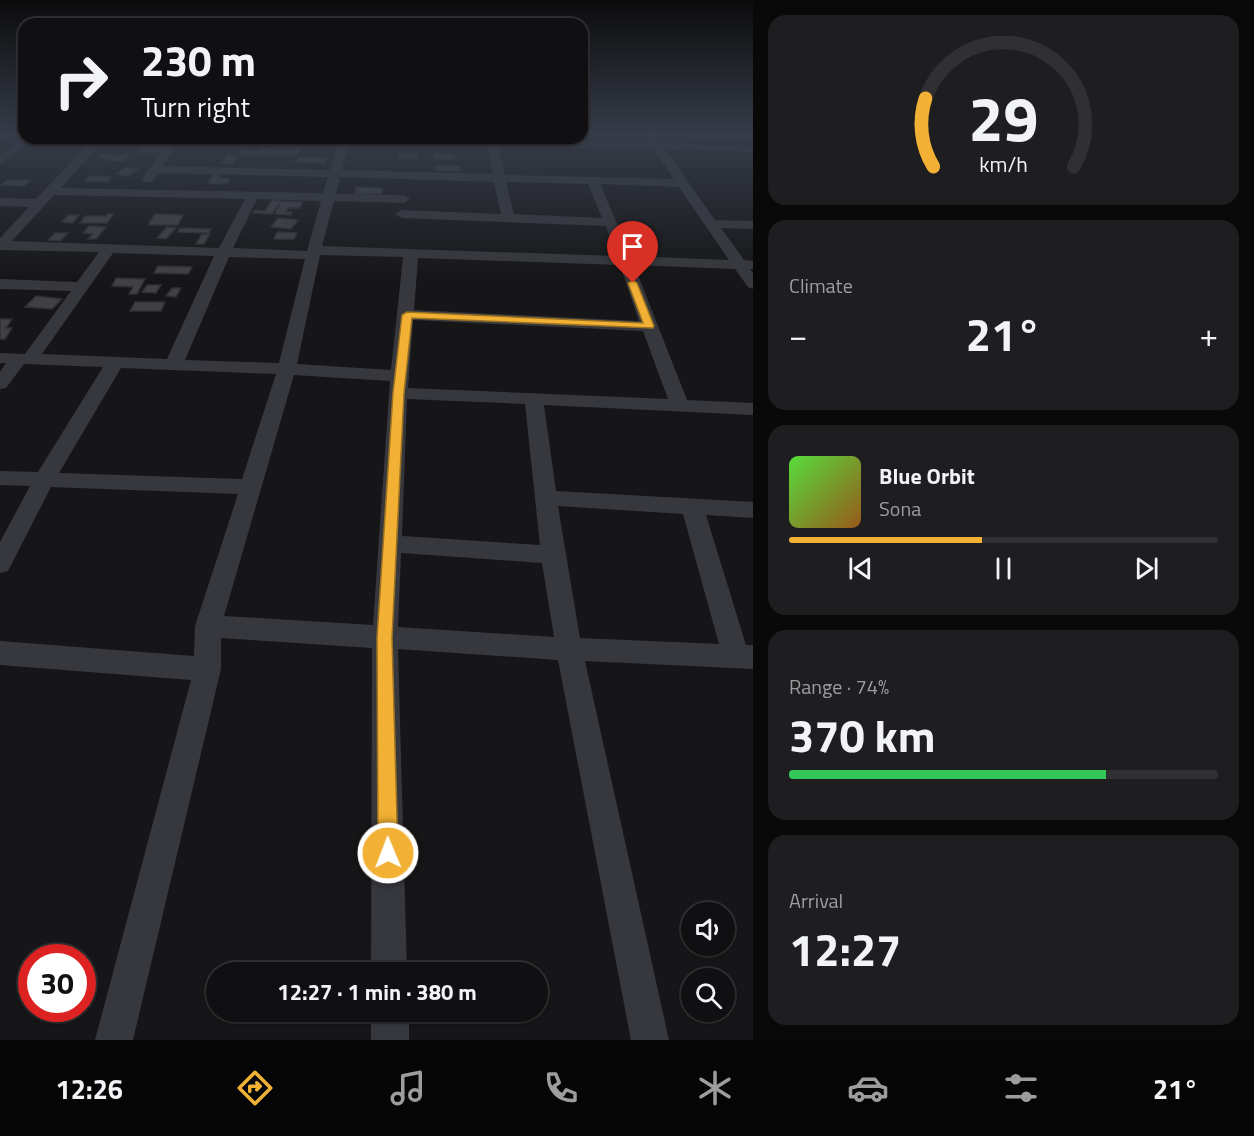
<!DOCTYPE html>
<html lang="en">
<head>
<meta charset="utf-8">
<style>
	body { margin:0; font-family:"Titillium Web",sans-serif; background:#1e1e20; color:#f1f3f6; height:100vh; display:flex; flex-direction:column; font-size:22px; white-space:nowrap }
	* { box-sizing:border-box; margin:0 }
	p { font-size:20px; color:#9c9d9f }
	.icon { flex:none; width:33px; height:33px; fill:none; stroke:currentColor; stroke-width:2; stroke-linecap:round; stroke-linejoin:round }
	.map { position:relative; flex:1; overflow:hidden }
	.drawer { display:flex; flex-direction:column; gap:15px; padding:15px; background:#09090a; width:501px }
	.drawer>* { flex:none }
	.hud { position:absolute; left:18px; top:18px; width:570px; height:126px; border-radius:18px; box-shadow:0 2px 4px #0004,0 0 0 2px #303032; background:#101012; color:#f1f3f6; overflow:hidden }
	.buttons { position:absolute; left:681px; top:902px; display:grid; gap:12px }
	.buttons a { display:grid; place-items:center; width:54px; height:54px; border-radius:50%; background:#101012; box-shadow:0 2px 4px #0004,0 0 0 2px #303032; font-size:30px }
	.speed { position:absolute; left:18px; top:944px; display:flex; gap:12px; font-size:30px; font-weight:700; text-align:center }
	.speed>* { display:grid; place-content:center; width:78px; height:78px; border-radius:50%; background:#101012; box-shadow:0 2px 4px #0004,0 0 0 2px #303032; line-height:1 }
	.speed .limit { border:9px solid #d22; background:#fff; color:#111 }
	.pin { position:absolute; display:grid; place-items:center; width:51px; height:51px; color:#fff; margin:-62px -26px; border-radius:50% 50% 50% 0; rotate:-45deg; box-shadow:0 0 6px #0007 }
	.pin .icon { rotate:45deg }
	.me { position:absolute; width:66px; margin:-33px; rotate:359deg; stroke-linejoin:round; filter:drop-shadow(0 0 4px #0008) }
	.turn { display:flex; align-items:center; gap:21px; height:126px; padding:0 24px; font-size:27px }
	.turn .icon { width:78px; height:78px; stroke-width:2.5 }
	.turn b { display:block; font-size:42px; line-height:51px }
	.big { font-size:45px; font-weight:700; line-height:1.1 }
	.drawer .widget { flex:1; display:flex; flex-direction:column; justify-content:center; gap:9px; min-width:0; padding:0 21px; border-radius:18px; background:#1e1e20 }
	.drawer .dial { align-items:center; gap:0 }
	.dial svg { height:156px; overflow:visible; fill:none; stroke:#303032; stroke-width:7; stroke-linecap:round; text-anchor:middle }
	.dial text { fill:#f1f3f6; stroke:none }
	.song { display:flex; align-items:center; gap:18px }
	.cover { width:72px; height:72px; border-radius:9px; background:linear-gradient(135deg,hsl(110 70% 55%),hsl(30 70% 35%)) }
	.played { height:6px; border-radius:3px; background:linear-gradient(90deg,#f2b134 45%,#303032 45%) }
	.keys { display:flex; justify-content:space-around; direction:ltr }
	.heat { display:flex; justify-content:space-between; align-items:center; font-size:33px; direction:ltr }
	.charge { height:9px; border-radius:4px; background:linear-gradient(90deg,#34c759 74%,#303032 0) }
	.trip { position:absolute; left:206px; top:962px; width:342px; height:60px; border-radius:30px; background:#101012; box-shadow:0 2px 4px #0004,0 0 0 2px #303032; font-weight:700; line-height:60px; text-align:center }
	.menu { display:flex; height:96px; justify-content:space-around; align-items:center; background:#060607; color:#9c9d9f }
	.menu .icon { width:42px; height:42px }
	.menu .on { color:#f2b134 }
	.menu b { font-size:27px; color:#f1f3f6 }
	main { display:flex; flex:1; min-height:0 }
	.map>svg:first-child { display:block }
</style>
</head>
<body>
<main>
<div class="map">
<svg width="753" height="1040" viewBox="0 0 753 1040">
	<rect width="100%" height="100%" fill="#161618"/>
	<g fill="#404145" stroke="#303034" stroke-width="1.5">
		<polygon points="46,138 49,138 75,139 70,143 41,142"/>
		<polygon points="143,146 158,146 157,148 168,148 164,153 137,152"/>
		<polygon points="296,146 302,146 296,156 270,155 273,150 293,151"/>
		<polygon points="261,149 271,149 269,155 240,155 242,150 259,152"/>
		<polygon points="399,153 418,154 418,159 399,158"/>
		<polygon points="434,154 455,155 454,159 434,159"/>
		<polygon points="102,155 129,155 125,161 108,161 111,158 99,158"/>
		<polygon points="227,155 238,156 231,165 222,163"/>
		<polygon points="299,157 327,158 325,163 296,162"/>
		<polygon points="434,166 460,166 460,171 434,170"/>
		<polygon points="126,167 138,169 128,176 116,174"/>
		<polygon points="213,175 221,175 219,178 230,179 227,184 208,183"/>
		<polygon points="89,176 112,177 108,182 85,181"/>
		<polygon points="7,180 30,180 24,186 1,185"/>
		<polygon points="356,187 382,188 382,194 355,194"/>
		<polygon points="272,200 281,201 272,214 253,213 255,210 265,211"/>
		<polygon points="281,201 302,202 300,208 288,208 286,212 292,212 291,215 275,214"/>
		<polygon points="108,214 114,214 107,223 80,223 85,216 106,216"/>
		<polygon points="155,214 183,215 178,225 148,225"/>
		<polygon points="68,215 79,215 73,223 62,222"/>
		<polygon points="278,218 298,220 291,229 271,227"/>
		<polygon points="89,226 106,227 96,239 88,239 93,234 83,233"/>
		<polygon points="167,227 176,228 166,239 157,238"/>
		<polygon points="180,228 211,229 209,233 178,232"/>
		<polygon points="277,232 297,233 294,239 274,239"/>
		<polygon points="55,233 68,233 60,241 48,240"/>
		<polygon points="202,234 210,234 204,244 196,244"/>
		<polygon points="158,266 192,267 188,274 154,273"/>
		<polygon points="116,278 145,279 137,294 129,294 133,287 112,286"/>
		<polygon points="147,285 161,285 156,293 142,292"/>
		<polygon points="172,288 181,288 176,297 166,296"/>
		<polygon points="36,296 62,299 52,309 25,307"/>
		<polygon points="135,302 165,302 161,311 130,311"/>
		<polygon points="0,319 12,319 6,328 12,328 5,339 0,339"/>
	</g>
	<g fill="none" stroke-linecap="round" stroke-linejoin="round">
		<g fill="#37383d" fill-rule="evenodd">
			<path d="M 651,134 L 655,135 L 661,143 L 753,146 L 753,152 L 666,150 L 715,220 L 753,221 L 753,229 L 721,228 L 744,260 L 753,261 L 753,269 L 750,269 L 753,273 L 753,289 L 748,287 L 735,269 L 634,265 L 687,400 L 753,403 L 753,415 L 544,405 L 556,491 L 753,502 L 753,518 L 706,515 L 746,645 L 753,645 L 753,669 L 585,661 L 669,1040 L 631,1040 L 558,660 L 398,649 L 407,972 L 371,972 L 372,648 L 221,638 L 221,669 L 133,1040 L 95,1040 L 191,680 L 0,665 L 0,641 L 194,656 L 195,626 L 238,494 L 51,487 L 8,571 L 0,573 L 0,542 L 30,486 L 0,485 L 0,471 L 38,472 L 103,367 L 24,364 L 6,388 L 0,389 L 0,372 L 6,363 L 0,363 L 0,353 L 25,354 L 71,291 L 0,289 L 0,279 L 77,282 L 99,252 L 0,250 L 0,238 L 29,207 L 0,206 L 0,198 L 36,199 L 94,138 L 105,138 L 61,188 L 323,193 L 328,177 L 158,173 L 152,182 L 144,182 L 142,179 L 171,138 L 181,138 L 163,166 L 330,170 L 340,138 L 469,138 L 650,143 L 646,137 ZM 350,141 L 487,145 L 493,174 L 342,170 ZM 498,145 L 654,150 L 674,179 L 505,175 ZM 340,177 L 494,182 L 501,214 L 402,210 L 395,214 L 402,218 L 606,226 L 616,256 L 322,246 L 334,201 L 404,203 L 410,199 L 404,195 L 336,194 ZM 506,182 L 588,184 L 602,218 L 514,214 ZM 600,184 L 679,187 L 729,260 L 631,256 ZM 54,195 L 245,199 L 219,248 L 12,241 ZM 257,199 L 321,201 L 307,251 L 233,248 ZM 113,253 L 214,256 L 167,359 L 42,354 ZM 320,255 L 403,257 L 391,370 L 297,364 ZM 229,257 L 305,259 L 279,363 L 185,360 ZM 418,258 L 620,265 L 639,321 L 414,310 ZM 413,320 L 643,331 L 668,399 L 408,388 ZM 121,368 L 276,374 L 242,479 L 59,473 ZM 294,375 L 390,381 L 373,625 L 224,616 ZM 407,399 L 525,404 L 540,545 L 402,536 ZM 558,506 L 683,514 L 719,644 L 580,638 ZM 401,553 L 542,563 L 554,637 L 398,627 Z"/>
			<polygon points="24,136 24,138 33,138 0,165 0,156"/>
			<rect x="371" y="1011" width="38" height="29"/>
		</g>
	</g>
	<linearGradient id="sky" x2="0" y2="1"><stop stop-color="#0c0c0d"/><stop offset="0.48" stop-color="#363c48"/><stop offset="1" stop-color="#363c48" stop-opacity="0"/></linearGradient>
	<rect width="753" height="279" fill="url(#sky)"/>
	<polygon fill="#f2b134" stroke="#9d7322" stroke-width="1.5" points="633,280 637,283 654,326 653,328 412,318 404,393 392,638 398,853 395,860 388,863 381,860 378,853 377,638 393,393 402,315 407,312 643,323 628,283"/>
</svg>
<div class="buttons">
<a><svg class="icon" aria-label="sound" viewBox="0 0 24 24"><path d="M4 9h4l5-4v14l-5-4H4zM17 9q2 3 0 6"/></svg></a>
<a><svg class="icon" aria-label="search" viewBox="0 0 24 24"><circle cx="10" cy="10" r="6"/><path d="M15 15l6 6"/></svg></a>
</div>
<div class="speed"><div class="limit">30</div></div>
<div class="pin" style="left:633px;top:283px;background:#d93025"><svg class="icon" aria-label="arrive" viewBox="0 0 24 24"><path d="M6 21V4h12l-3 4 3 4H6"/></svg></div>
<svg class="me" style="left:388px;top:853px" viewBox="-20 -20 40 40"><circle r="17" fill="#f2b134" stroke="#fff" stroke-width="3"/><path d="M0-11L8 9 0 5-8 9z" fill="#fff"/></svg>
<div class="trip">12:27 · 1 min · 380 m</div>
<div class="hud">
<div class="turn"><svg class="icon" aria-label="right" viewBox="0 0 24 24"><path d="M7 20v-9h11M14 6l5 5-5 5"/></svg><div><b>230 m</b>Turn right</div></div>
</div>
</div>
<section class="drawer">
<div class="widget dial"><svg viewBox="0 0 100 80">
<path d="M14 69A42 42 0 1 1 86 69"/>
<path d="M14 69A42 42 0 0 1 10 34" stroke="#f2b134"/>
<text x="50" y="56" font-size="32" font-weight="700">29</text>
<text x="50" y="72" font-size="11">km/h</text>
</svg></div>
<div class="widget"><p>Climate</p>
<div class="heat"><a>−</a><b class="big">21°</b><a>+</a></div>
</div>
<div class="widget">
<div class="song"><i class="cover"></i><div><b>Blue Orbit</b><p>Sona</p></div></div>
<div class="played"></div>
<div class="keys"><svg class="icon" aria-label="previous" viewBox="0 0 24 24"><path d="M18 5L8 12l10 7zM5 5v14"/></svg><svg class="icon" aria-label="pause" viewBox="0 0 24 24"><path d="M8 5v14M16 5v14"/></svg><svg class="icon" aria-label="next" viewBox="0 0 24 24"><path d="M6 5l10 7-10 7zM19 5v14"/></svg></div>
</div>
<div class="widget"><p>Range · 74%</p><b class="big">370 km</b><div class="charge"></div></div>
<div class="widget"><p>Arrival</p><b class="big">12:27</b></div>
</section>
</main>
<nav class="menu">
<b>12:26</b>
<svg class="icon on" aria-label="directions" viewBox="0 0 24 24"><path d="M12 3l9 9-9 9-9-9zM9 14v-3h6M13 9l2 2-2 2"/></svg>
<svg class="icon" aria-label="music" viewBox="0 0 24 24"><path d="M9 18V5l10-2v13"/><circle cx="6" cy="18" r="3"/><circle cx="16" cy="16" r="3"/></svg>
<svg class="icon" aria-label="phone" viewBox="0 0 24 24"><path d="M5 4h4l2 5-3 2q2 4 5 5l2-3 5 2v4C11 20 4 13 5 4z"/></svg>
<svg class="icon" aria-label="climate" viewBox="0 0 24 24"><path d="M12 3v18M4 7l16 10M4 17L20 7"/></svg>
<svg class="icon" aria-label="car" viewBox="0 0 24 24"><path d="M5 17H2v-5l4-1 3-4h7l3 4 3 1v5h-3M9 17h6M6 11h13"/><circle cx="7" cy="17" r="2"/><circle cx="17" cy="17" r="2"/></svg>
<svg class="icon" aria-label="filters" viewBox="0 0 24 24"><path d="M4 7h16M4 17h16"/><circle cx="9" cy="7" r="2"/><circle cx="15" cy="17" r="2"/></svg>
<b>21°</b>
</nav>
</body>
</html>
